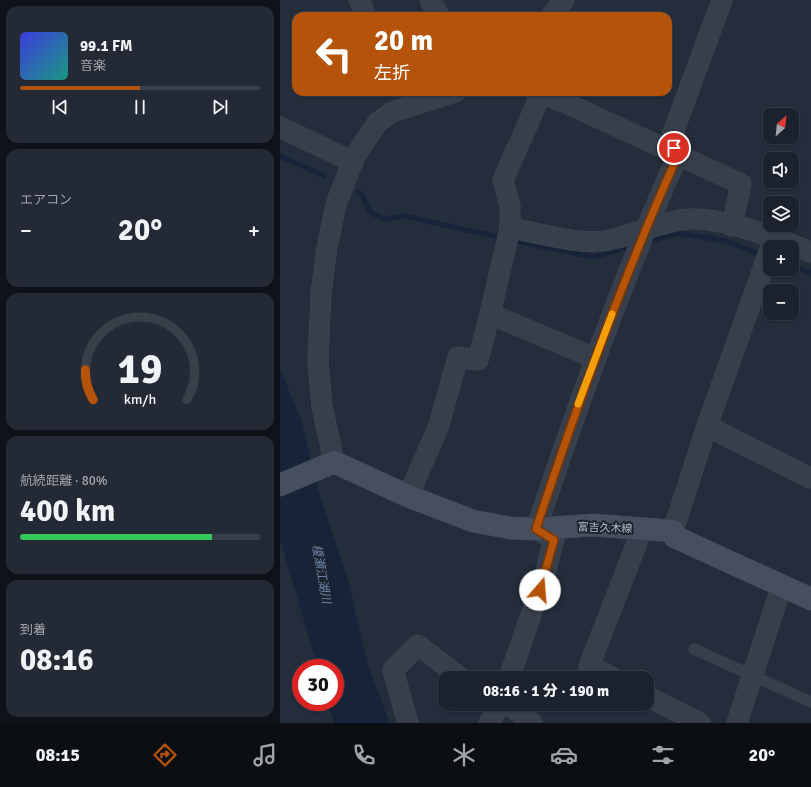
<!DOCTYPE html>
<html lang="ja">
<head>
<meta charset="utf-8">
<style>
	body { margin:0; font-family:Signika,"Noto Sans JP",sans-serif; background:#242a35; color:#f1f3f6; height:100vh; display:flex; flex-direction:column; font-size:15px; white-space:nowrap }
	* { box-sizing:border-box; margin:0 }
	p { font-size:13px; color:#a0a4aa }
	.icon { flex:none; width:22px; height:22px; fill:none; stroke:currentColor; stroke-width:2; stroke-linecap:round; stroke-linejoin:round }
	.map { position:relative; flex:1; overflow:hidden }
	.sheet { display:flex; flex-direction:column; gap:6px; padding:6px; background:#0f1319; width:280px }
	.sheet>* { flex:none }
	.guide { position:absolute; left:12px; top:12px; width:380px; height:84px; border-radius:12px; box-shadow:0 1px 3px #0004,0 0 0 1px #393f49; background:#b45309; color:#fff; overflow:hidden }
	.needle { width:26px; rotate:27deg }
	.controls { position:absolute; left:483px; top:108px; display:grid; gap:8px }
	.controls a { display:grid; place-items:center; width:36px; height:36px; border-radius:8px; background:#1b222d; box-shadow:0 1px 3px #0004,0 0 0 1px #393f49; font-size:20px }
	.speed { position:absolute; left:12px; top:659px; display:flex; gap:8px; font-size:20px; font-weight:700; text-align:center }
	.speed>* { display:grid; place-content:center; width:52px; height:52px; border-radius:50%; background:#1b222d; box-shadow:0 1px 3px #0004,0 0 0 1px #393f49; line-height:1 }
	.speed .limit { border:6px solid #d22; background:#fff; color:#111 }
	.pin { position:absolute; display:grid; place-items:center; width:34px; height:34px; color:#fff; margin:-17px; border:2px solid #fff; border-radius:50%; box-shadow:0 1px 4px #0007 }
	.me { position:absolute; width:44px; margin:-22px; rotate:18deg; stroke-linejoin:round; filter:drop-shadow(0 0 3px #0008) }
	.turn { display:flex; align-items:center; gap:14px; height:84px; padding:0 16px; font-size:18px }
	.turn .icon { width:52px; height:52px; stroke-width:2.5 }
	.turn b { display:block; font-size:28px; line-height:34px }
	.big { font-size:30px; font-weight:800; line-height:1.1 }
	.sheet .widget { flex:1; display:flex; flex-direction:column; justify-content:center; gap:6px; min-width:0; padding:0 14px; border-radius:12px; background:#242a35 }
	.sheet .dial { align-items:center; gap:0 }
	.dial svg { height:104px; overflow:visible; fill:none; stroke:#393f49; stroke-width:7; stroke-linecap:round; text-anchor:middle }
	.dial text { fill:#f1f3f6; stroke:none }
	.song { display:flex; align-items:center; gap:12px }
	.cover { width:48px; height:48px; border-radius:6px; background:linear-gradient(135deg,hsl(240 70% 55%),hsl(170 70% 35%)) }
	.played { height:4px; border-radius:2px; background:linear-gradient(90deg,#b45309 50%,#393f49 50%) }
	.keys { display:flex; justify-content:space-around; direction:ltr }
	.heat { display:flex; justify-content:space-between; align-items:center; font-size:22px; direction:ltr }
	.charge { height:6px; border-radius:3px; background:linear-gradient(90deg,#34c759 80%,#393f49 0) }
	.trip { position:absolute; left:158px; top:671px; width:216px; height:40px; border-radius:12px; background:#1b222d; box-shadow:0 1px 3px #0004,0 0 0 1px #393f49; font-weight:800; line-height:40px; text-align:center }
	.menu { display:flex; height:64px; justify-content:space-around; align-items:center; background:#0b0e12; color:#a0a4aa }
	.menu .icon { width:28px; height:28px }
	.menu .selected { color:#b45309 }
	.menu b { font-size:18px; color:#f1f3f6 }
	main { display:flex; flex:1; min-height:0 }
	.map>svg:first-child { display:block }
</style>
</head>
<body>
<main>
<section class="sheet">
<div class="widget">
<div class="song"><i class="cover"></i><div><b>99.1 FM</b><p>音楽</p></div></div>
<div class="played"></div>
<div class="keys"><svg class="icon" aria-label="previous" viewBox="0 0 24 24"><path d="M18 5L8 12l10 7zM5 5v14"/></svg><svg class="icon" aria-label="pause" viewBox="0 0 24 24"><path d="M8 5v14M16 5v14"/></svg><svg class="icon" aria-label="next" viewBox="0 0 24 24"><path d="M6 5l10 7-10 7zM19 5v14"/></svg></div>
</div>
<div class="widget"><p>エアコン</p>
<div class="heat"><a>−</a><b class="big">20°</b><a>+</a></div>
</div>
<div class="widget dial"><svg viewBox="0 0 100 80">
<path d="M14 69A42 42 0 1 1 86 69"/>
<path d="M14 69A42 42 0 0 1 8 46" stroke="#b45309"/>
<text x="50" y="56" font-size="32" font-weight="700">19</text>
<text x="50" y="72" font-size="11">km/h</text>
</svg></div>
<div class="widget"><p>航続距離 · 80%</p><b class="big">400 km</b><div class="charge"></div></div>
<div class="widget"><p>到着</p><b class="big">08:16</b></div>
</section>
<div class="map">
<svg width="531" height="723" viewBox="0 0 531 723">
	<rect width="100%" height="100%" fill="#242d3c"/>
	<polygon fill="#172339" points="0,369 22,422 37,487 68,580 88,666 110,723 54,723 48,702 55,702 55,668 38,668 0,540 0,497 4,494 0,486"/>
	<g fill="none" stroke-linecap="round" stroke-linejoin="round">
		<g stroke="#172339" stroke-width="5">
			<polyline points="0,156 44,176"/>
			<polyline points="78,192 83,197 89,210 93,214 105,219 124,216 223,238"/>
			<polyline points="231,240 313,257 354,246"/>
			<polyline points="367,242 398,233 446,241 484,256"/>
			<polyline points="512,266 531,273"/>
		</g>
		<g stroke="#414855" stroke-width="11">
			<polyline id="lane" points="414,649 531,702"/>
		</g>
		<g stroke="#414855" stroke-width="21">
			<g id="street">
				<polyline points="79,0 86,16"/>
				<polyline points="150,0 159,16"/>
				<polyline points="271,16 284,0"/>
				<polyline points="256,92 286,103 461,184 452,226"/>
				<polyline points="261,94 223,180 230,206 230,228 210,314 315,358"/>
				<polyline points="0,127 73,162"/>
				<path d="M 230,228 C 256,232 298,245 323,241 C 351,237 381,221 409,219 C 445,217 497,239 531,252"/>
				<polyline points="427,426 531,478"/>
				<polyline points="54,462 42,406 38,362 41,293 47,248 56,204 75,156 97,123 112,112 175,92"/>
				<polyline points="128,496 158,428 178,357 198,360 210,314"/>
				<polyline points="393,531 427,426 490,249"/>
				<path d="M 229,678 L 265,575 L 274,539 L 256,529 C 299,402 343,277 398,155 L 390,141 L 442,0"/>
				<polyline points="333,678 309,666 362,530"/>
				<polyline points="367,696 420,723"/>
				<polyline points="228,704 252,723"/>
				<polyline points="128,723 113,670 138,645 181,678"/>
				<polyline points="209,723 220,704"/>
				<polyline points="457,723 502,585"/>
			</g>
		</g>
		<g stroke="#414855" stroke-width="23">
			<polyline id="secondary" points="0,485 54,462 128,496 193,521 230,528 256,529 313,525 393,531 395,537 531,599"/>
		</g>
		<use href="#lane" stroke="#383f4c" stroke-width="10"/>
		<use href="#street" stroke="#383f4c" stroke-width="20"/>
		<use href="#secondary" stroke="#464e5f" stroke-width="22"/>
	</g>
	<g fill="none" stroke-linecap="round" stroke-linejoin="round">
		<g stroke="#753606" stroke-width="10">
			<path id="route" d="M 260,590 L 274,540 L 256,529 C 298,402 343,277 398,155 L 394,148"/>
		</g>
		<use href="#route" stroke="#b45309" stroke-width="7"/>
		<polyline stroke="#f59e0b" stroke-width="7" points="298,404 332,314"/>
	</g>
	<g text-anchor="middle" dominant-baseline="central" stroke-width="4" stroke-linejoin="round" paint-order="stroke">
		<g font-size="11" fill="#b3bac7" stroke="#1d2431">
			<text transform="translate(325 528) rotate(2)">富吉久木線</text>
		</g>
		<g font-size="12" font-style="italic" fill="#6d82a5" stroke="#1d2431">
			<text transform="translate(41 574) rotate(80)">榎瀬江湖川</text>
		</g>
	</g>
</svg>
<div class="controls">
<a><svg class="needle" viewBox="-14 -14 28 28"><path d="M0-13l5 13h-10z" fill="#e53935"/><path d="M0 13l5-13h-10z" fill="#a0a4aa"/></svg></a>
<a><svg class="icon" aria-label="sound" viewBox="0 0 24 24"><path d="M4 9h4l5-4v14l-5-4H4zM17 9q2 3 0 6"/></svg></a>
<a><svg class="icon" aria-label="layers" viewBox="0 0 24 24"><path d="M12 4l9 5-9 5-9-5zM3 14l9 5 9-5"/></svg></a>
<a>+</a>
<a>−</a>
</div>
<div class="speed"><div class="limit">30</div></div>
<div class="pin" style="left:394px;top:148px;background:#d93025"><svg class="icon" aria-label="arrive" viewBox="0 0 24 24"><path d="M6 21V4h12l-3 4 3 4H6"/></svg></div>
<svg class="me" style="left:260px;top:590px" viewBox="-20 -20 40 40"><circle r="19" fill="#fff"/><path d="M0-13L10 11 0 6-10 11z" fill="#b45309"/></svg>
<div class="trip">08:16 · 1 分 · 190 m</div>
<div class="guide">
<div class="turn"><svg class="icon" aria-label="left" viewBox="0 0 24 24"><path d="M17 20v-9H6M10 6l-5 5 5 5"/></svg><div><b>20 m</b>左折</div></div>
</div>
</div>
</main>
<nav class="menu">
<b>08:15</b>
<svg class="icon selected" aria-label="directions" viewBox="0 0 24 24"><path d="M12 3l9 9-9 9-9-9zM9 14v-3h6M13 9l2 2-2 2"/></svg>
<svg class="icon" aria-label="music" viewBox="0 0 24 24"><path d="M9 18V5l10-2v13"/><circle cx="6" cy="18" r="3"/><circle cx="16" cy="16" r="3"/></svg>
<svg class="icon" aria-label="phone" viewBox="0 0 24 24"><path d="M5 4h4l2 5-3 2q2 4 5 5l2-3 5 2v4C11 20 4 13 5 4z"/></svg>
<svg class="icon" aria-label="climate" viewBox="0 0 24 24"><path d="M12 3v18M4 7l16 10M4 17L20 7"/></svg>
<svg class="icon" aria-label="car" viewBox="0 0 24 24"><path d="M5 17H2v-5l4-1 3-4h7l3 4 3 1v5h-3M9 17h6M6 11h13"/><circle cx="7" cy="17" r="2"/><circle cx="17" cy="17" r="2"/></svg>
<svg class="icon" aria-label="filters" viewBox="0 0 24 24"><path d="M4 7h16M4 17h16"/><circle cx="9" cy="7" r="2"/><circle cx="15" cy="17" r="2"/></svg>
<b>20°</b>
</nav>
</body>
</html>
